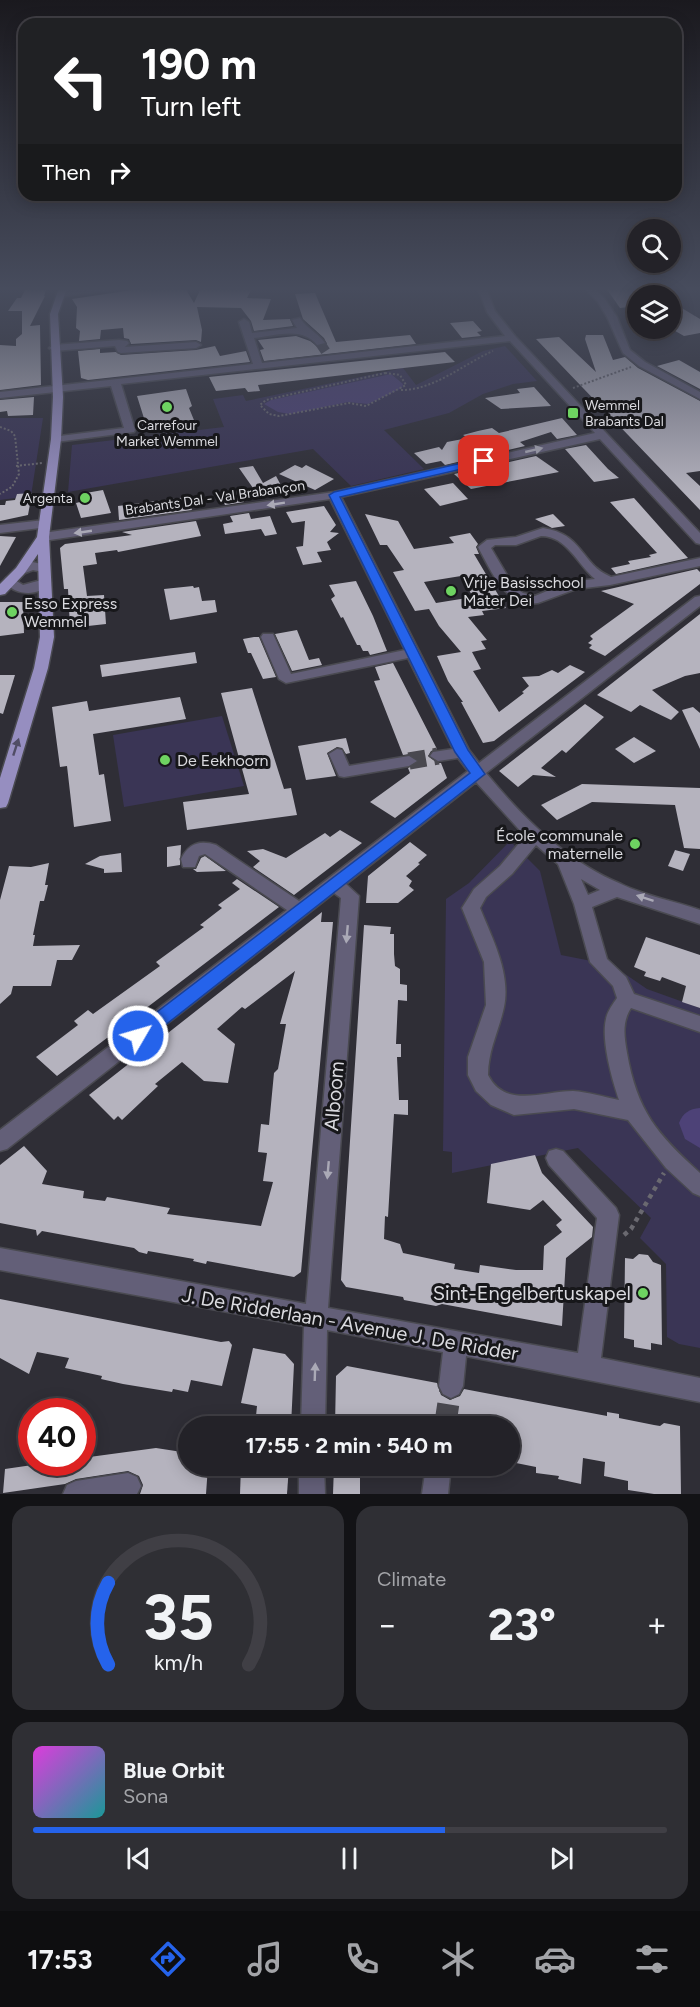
<!DOCTYPE html>
<html lang="en">
<head>
<meta charset="utf-8">
<style>
	body { margin:0; font-family:Figtree,sans-serif; background:#2f2f34; color:#f1f3f6; height:100vh; display:flex; flex-direction:column; font-size:22px; white-space:nowrap }
	* { box-sizing:border-box; margin:0 }
	p { font-size:20px; color:#a3a4a8 }
	.icon { flex:none; width:33px; height:33px; fill:none; stroke:currentColor; stroke-width:2; stroke-linecap:round; stroke-linejoin:round }
	.map { position:relative; height:1494px; overflow:hidden }
	.sheet { display:flex; flex-direction:column; gap:12px; padding:12px; background:#131316; flex:1 }
	.sheet>* { flex:none }
	.top-card { position:absolute; left:18px; top:18px; width:664px; height:183px; border-radius:18px; box-shadow:0 3px 15px #0003,0 0 0 2px #403f45; background:#202124; color:#fff; overflow:hidden }
	.fabs { position:absolute; left:627px; top:219px; display:grid; gap:12px }
	.fabs a { display:grid; place-items:center; width:54px; height:54px; border-radius:50%; background:#232228; box-shadow:0 3px 15px #0003,0 0 0 2px #403f45; font-size:30px }
	.speed { position:absolute; left:18px; top:1398px; display:flex; gap:12px; font-size:30px; font-weight:700; text-align:center }
	.speed>* { display:grid; place-content:center; width:78px; height:78px; border-radius:50%; background:#232228; box-shadow:0 3px 15px #0003,0 0 0 2px #403f45; line-height:1 }
	.speed .limit { border:9px solid #d22; background:#fff; color:#111 }
	.pin { position:absolute; display:grid; place-items:center; width:51px; height:51px; color:#fff; margin:-26px; border-radius:12px; box-shadow:0 3px 9px #0006 }
	.me { position:absolute; width:66px; margin:-33px; rotate:52deg; stroke-linejoin:round; filter:drop-shadow(0 0 4px #0008) }
	.turn { display:flex; align-items:center; gap:21px; height:126px; padding:0 24px; font-size:27px }
	.turn .icon { width:78px; height:78px; stroke-width:2.5 }
	.turn b { display:block; font-size:42px; line-height:51px }
	.then { display:flex; align-items:center; height:57px; padding:0 24px; background:#0003; gap:12px; font-size:22px }
	.big { font-size:45px; font-weight:700; line-height:1.1 }
	.sheet .widget { flex:1; display:flex; flex-direction:column; justify-content:center; gap:9px; min-width:0; padding:0 21px; border-radius:18px; background:#2f2f34 }
	.sheet .dial { align-items:center; gap:0 }
	.dial svg { height:156px; overflow:visible; fill:none; stroke:#403f45; stroke-width:7; stroke-linecap:round; text-anchor:middle }
	.dial text { fill:#f1f3f6; stroke:none }
	.song { display:flex; align-items:center; gap:18px }
	.cover { width:72px; height:72px; border-radius:9px; background:linear-gradient(135deg,hsl(300 70% 55%),hsl(180 70% 35%)) }
	.played { height:6px; border-radius:3px; background:linear-gradient(90deg,#2563eb 65%,#403f45 65%) }
	.keys { display:flex; justify-content:space-around; direction:ltr }
	.heat { display:flex; justify-content:space-between; align-items:center; font-size:33px; direction:ltr }
	.sheet .tiles { flex:1; display:grid; gap:12px; grid-template-columns:1fr 1fr }
	.widget:last-child { grid-column:span 2 }
	.trip { position:absolute; left:178px; top:1416px; width:342px; height:60px; border-radius:30px; background:#232228; box-shadow:0 3px 15px #0003,0 0 0 2px #403f45; font-weight:700; line-height:60px; text-align:center }
	.dock { display:flex; height:96px; justify-content:space-around; align-items:center; background:#0e0e10; color:#a3a4a8 }
	.dock .icon { width:42px; height:42px }
	.dock .selected { color:#2563eb }
	.dock b { font-size:27px; color:#f1f3f6 }
	.map>svg:first-child { display:block }
</style>
</head>
<body>
<div class="map">
<svg width="700" height="1494" viewBox="0 0 700 1494">
	<rect width="100%" height="100%" fill="#2f2e36"/>
	<g fill="#3a3555">
		<polygon points="505,346 537,381 513,384 483,394 449,413 384,430 424,469 351,486 313,449 68,492 72,445 224,427 213,399 243,395 246,401 403,368 416,385 483,351"/>
		<polygon points="0,418 43,418 31,496 0,500"/>
		<polygon points="222,716 244,786 124,807 113,735"/>
		<polygon points="510,841 540,871 561,955 612,965 647,989 700,1008 700,1348 679,1344 667,1337 666,1264 640,1238 651,1218 578,1148 452,1173 452,1152 443,1151 446,899 469,883"/>
	</g>
	<g fill="#4d4277">
		<polygon points="391,374 403,384 402,388 368,404 348,402 290,414 278,412 264,404 271,400"/>
		<path d="M 700,1108 L 700,1148 L 685,1139 L 679,1123 C 683,1113 689,1109 700,1108 Z"/>
	</g>
	<g fill="#b5b3be" fill-rule="evenodd">
		<polygon points="26,288 46,290 44,296 45,296 30,326 40,325 41,385 0,390 0,345 16,346 16,339 22,334 22,311 8,311 17,298 21,298"/>
		<polygon points="147,288 185,288 194,303 201,288 252,288 247,298 271,299 263,320 290,319 293,326 254,331 251,321 241,308 197,307 202,330 201,342 196,340 131,344 129,339 124,338 123,328 101,330 100,339 79,341 80,331 76,328 77,307 72,299"/>
		<polygon points="606,288 633,288 638,295 638,306 620,308"/>
		<polygon points="315,293 336,342 410,335 416,344 264,361 260,350 264,349 258,340 296,336 310,341 318,347 327,344 324,338 303,319 295,294"/>
		<polygon points="680,307 700,319 700,333 684,336 670,328 670,309"/>
		<polygon points="473,321 482,331 477,332 481,336 462,338 450,323"/>
		<polygon points="586,335 603,335 613,360 625,357 638,368 700,401 700,471 686,473 700,486 700,510 536,339 559,337 596,372 585,339"/>
		<polygon points="215,346 220,356 246,351 250,362 88,380 81,378 78,351 100,349 100,353 116,352 121,355 196,350"/>
		<polygon points="445,352 455,362 258,385 260,391 248,392 245,388 216,391 209,377"/>
		<polygon points="679,360 700,372 700,389 657,366"/>
		<polygon points="534,387 551,406 501,409 485,398 520,393 517,389"/>
		<polygon points="186,389 192,406 189,408 196,425 148,431 137,396"/>
		<polygon points="34,397 33,415 8,416 7,411 0,412 0,400"/>
		<polygon points="562,418 577,435 557,439 551,432 520,442 525,446 445,465 441,461 426,464 414,453 439,447 442,450 447,442 468,438 463,435 478,431 492,428 499,433"/>
		<polygon points="586,445 608,469 619,478 594,482 565,449"/>
		<polygon points="536,456 559,472 471,489 454,474"/>
		<polygon points="295,465 302,468 306,465 334,479 315,490 279,474"/>
		<polygon points="253,466 263,483 276,476 284,491 242,497 244,502 225,505 220,493 239,490 241,495 253,488 239,468"/>
		<polygon points="453,483 468,499 440,506 424,489"/>
		<polygon points="103,490 111,513 81,518 76,503 80,502 80,494"/>
		<polygon points="32,493 28,515 0,521 0,505 5,505 6,501 15,500 17,494"/>
		<polygon points="187,497 192,510 119,520 118,506"/>
		<polygon points="634,498 666,534 688,558 616,574 611,568 630,564 628,561 651,557 649,555 657,553 610,502"/>
		<polygon points="324,506 336,525 330,532 339,533 327,542 331,550 317,552 322,562 303,565 296,547 303,546 305,521 292,523 286,512"/>
		<polygon points="249,513 251,519 270,516 277,534 265,536 261,529 225,534 223,524 233,522 230,516"/>
		<path d="M 365,514 L 398,521 L 414,549 L 454,543 L 449,537 L 470,533 L 478,544 L 476,547 L 479,554 L 474,554 L 506,608 L 482,611 L 484,615 L 468,617 L 487,640 L 481,641 L 486,649 L 472,652 L 481,669 L 473,671 L 499,712 L 524,693 L 522,692 L 529,686 L 522,677 L 539,676 L 552,670 L 558,673 L 570,665 L 585,672 L 494,741 L 483,743 L 461,702 L 463,702 L 448,681 L 437,656 L 461,652 L 439,626 L 429,609 L 415,611 L 393,572 L 404,570 L 387,545 L 380,545 ZM 461,576 L 473,597 L 436,603 L 424,582 Z"/>
		<polygon points="553,514 565,526 552,528 535,519"/>
		<polygon points="196,521 201,536 118,552 117,550 95,553 97,564 83,566 87,596 104,595 106,624 70,628 68,589 64,589 60,548 65,544 132,535 122,532"/>
		<polygon points="0,536 16,537 0,566"/>
		<polygon points="697,569 700,572 700,584 605,656 589,648 592,645 588,643 593,639 590,636 634,604 601,591"/>
		<polygon points="356,581 373,616 387,651 370,655 368,651 363,651 360,645 357,645 343,617 341,618 331,599 335,596 329,585"/>
		<polygon points="193,586 194,588 199,587 202,601 215,600 217,612 170,620 164,589"/>
		<polygon points="0,602 23,602 24,633 0,636"/>
		<polygon points="700,614 700,673 685,676 652,690 679,712 671,720 640,705 631,712 597,695"/>
		<polygon points="297,630 309,660 319,658 322,665 292,671 275,634"/>
		<polygon points="254,637 259,637 276,677 263,679 251,653 248,653 243,639"/>
		<polygon points="195,652 197,663 102,677 100,665"/>
		<polygon points="393,663 437,749 431,751 428,756 437,763 441,763 447,778 395,818 370,802 410,773 408,768 419,760 410,754 403,755 374,681 380,680 375,667"/>
		<polygon points="0,675 15,675 3,714 0,713"/>
		<polygon points="252,688 284,789 291,788 297,815 187,830 183,802 249,794 221,693"/>
		<polygon points="180,697 186,719 93,734 99,775 104,774 111,821 74,827 67,766 60,767 52,707 87,701 89,711"/>
		<polygon points="585,704 604,717 566,753 562,750 541,768 556,777 533,775 518,787 499,771"/>
		<polygon points="693,707 700,713 700,749 682,710"/>
		<polygon points="634,737 656,751 634,763 615,749"/>
		<polygon points="346,738 350,753 346,754 342,748 337,747 327,753 336,776 306,780 298,746"/>
		<polygon points="582,784 700,788 700,849 684,848 675,805 592,802 557,820 541,805"/>
		<polygon points="340,830 362,843 294,895 253,867 260,861 247,851 263,849 286,858 325,833 330,837"/>
		<polygon points="410,842 427,855 418,863 420,864 406,876 412,881 409,886 414,890 398,903 366,903 368,876"/>
		<polygon points="181,845 180,865 167,867 167,847"/>
		<polygon points="675,850 690,854 683,871 668,866"/>
		<polygon points="121,853 122,872 104,873 104,869 85,864 100,856"/>
		<polygon points="205,856 226,871 197,872 193,869 196,869 201,858"/>
		<polygon points="49,863 45,885 48,885 44,901 40,901 33,935 35,935 33,946 80,945 72,960 57,960 51,986 13,986 11,994 0,1004 0,900 9,866 31,867"/>
		<polygon points="237,879 279,907 57,1076 36,1057 78,1025 74,1021 88,1010 93,1014 160,966 156,962 204,927 200,925 222,908 218,905 240,889 232,883"/>
		<polygon points="322,912 321,922 333,922 301,1272 294,1277 207,1261 206,1264 193,1261 194,1259 148,1251 147,1254 139,1252 134,1248 42,1231 37,1236 36,1230 0,1223 0,1165 24,1146 47,1171 42,1184 84,1191 83,1198 105,1201 107,1197 170,1208 167,1214 261,1226 273,1182 263,1181 267,1153 258,1152 261,1124 269,1125 274,1073 278,1069 286,1024 280,1024 295,971 245,1009 242,1007 217,1029 235,1044 228,1083 204,1081 182,1062 155,1084 158,1086 122,1120 118,1116 114,1120 89,1095"/>
		<polygon points="364,925 391,927 390,934 394,934 394,954 395,966 400,969 400,984 407,985 407,1001 398,1000 396,1044 401,1044 401,1057 397,1057 399,1100 408,1100 408,1115 394,1114 388,1217 385,1216 384,1239 400,1244 403,1253 455,1264 454,1269 479,1273 480,1265 516,1270 543,1270 544,1246 562,1232 556,1225 562,1220 543,1200 530,1210 487,1203 491,1164 535,1155 542,1173 593,1227 592,1237 566,1258 562,1326 442,1304 436,1306 404,1300 403,1297 346,1287 341,1280"/>
		<polygon points="646,937 700,955 700,1008 682,1002 686,986 662,977 660,981 644,976 646,972 634,967"/>
		<polygon points="639,1254 648,1255 653,1262 661,1265 662,1345 651,1343 651,1350 634,1347 634,1340 624,1338 625,1258 633,1259"/>
		<polygon points="0,1299 221,1342 229,1341 232,1345 222,1386 191,1380 188,1392 173,1389 172,1392 123,1384 101,1379 102,1376 65,1368 69,1358 37,1352 29,1374 0,1358"/>
		<polygon points="253,1348 285,1354 294,1364 291,1426 255,1426 257,1406 241,1403"/>
		<polygon points="347,1366 437,1383 441,1395 450,1400 460,1396 464,1389 607,1416 607,1412 619,1414 619,1418 654,1425 660,1426 664,1423 680,1426 681,1494 654,1494 628,1490 628,1481 604,1476 605,1462 583,1458 581,1484 558,1479 559,1476 536,1473 536,1467 511,1462 513,1446 510,1446 510,1426 406,1426 389,1424 335,1426 336,1376"/>
		<polygon points="156,1448 182,1452 189,1456 189,1466 208,1466 206,1494 140,1494 143,1485 139,1476 128,1471 76,1479 65,1484 3,1493 5,1469 53,1462 82,1462 82,1458"/>
		<polygon points="241,1466 289,1466 287,1494 240,1494"/>
		<polygon points="334,1466 360,1466 360,1494 333,1494"/>
	</g>
	<g fill="none" stroke-linecap="round" stroke-linejoin="round">
		<polyline stroke="#49484f" stroke-width="10" stroke-dasharray="10 5" stroke-linecap="butt" points="320,343 326,352"/>
		<polyline stroke="#49484f" stroke-width="17" stroke-dasharray="17 8" stroke-linecap="butt" points="409,761 438,756"/>
		<polyline stroke="#49484f" stroke-width="22" stroke-dasharray="22 11" stroke-linecap="butt" points="445,1426 451,1386"/>
		<g stroke="#4a4a51" stroke-width="3">
			<g id="minor">
				<polygon points="89,288 121,288 60,297 56,294 60,291"/>
				<path d="M 478,288 L 486,288 L 495,311 L 515,336 L 700,533 L 700,544 L 696,543 L 600,439 L 341,497 L 469,750 L 479,763 L 695,597 L 700,596 L 700,606 L 486,773 C 524,819 566,861 621,884 C 646,896 674,901 700,910 L 700,924 L 617,897 L 592,907 L 607,959 L 626,977 L 634,994 L 700,1016 L 700,1032 L 631,1008 C 622,1022 624,1036 627,1053 C 637,1111 657,1134 700,1173 L 700,1196 L 693,1193 L 666,1168 L 628,1120 L 574,1109 L 514,1115 L 491,1105 L 476,1091 L 468,1075 L 468,1057 L 486,1005 L 484,962 L 462,908 L 474,889 L 500,866 L 525,836 L 476,782 L 346,884 L 359,896 L 328,1308 L 578,1353 L 597,1218 L 549,1165 L 546,1158 L 549,1151 L 556,1149 L 563,1151 L 616,1208 L 619,1215 L 601,1358 L 700,1378 L 700,1402 L 466,1356 L 463,1386 L 459,1394 L 451,1398 L 443,1394 L 439,1386 L 443,1352 L 327,1330 L 325,1426 L 301,1426 L 304,1326 L 0,1270 L 0,1248 L 306,1304 L 341,898 L 334,893 L 7,1149 L 0,1151 L 0,1130 L 287,910 L 205,854 L 199,856 L 195,867 L 183,867 L 181,859 C 189,843 200,840 216,845 L 299,901 L 468,771 L 458,758 L 438,761 L 430,756 L 433,752 L 453,749 L 408,658 L 286,683 L 279,679 L 261,637 L 263,634 L 273,634 L 291,674 L 405,650 L 330,499 L 43,541 L 37,537 L 43,533 L 334,492 L 595,433 L 510,341 L 121,384 L 135,430 L 134,432 L 56,442 L 52,441 L 52,437 L 124,428 L 111,386 L 0,398 L 0,392 L 253,364 L 239,322 L 244,319 L 249,322 L 252,333 L 297,328 L 292,320 L 300,318 C 307,329 317,332 325,343 L 317,345 C 302,326 276,336 254,338 L 262,363 L 505,336 L 487,312 ZM 536,845 L 558,864 L 574,904 L 590,962 L 613,986 L 617,998 C 613,1004 607,1012 606,1019 C 601,1040 612,1080 619,1100 C 604,1097 588,1092 573,1091 C 543,1091 505,1109 488,1075 C 488,1050 499,1031 504,1007 C 511,973 492,938 480,908 L 486,897 L 512,874 ZM 581,879 L 600,890 L 588,895 Z"/>
				<polygon points="584,288 593,288 604,298 617,317 630,350 645,362 700,392 700,399 639,366 623,353 607,317 598,302"/>
				<polygon points="119,340 127,341 129,343 125,347 196,342 201,345 196,348 121,353 118,352 115,346 54,351 49,348 54,345"/>
				<polygon points="44,520 50,524 48,527 0,533 0,525"/>
				<path d="M 543,528 C 584,534 580,564 611,577 L 700,558 L 700,566 L 610,585 L 576,589 L 538,603 C 505,608 491,570 478,547 L 487,540 L 516,537 ZM 541,536 C 567,536 577,564 595,579 L 569,582 L 535,596 L 523,593 L 514,587 L 491,548 L 495,545 L 516,545 Z"/>
				<polygon points="32,562 47,565 49,568 43,572 33,570 20,575 14,571"/>
				<path d="M 10,577 L 23,585 L 45,579 L 51,583 C 38,597 15,596 4,581 L 6,578 Z"/>
				<polygon points="337,749 342,750 349,766 409,756 417,761 409,766 344,777 339,776 329,754"/>
				<polygon points="299,1466 324,1466 325,1494 299,1494"/>
				<polygon points="426,1466 451,1466 448,1494 422,1494"/>
				<polygon points="128,1473 137,1477 141,1486 137,1494 63,1494 67,1485 76,1481"/>
			</g>
		</g>
		<g stroke="#4a4a51" stroke-width="3">
			<polygon id="major" points="59,288 67,288 58,314 63,397 61,439 49,537 54,637 48,668 8,803 6,807 0,808 0,778 34,668 40,637 38,554 24,574 5,594 0,595 0,584 16,568 37,537 51,439 53,397 50,314"/>
		</g>
		<g stroke="#6a6970" stroke-width="2" stroke-dasharray="2 2" stroke-linecap="butt">
			<polygon points="385,373 400,375 406,385 366,406 349,403 279,416 269,414 260,405 266,400"/>
			<polyline points="573,388 631,367"/>
			<path d="M 401,390 C 435,390 463,364 493,351"/>
			<polyline points="0,427 11,431 15,436 19,474 12,487 0,494"/>
			<polyline points="16,466 42,463"/>
		</g>
		<polyline stroke="#6a6970" stroke-width="4.5" stroke-dasharray="4.5 4.5" stroke-linecap="butt" points="624,1235 631,1229 664,1173"/>
		<use href="#minor" fill="#635f78" fill-rule="evenodd"/>
		<use href="#major" fill="#968ec0" fill-rule="evenodd"/>
	</g>
	<defs><path id="oneway-solid" d="M-6-.8H1V-3.2L6.5 0L1 3.2V.8H-6Z" transform="scale(1.5)"/></defs>
	<g fill="#aaa9b6">
		<use href="#oneway-solid" transform="translate(534 450) rotate(-13)"/>
		<use href="#oneway-solid" transform="translate(276 504) rotate(171)"/>
		<use href="#oneway-solid" transform="translate(83 532) rotate(172)"/>
		<use href="#oneway-solid" transform="translate(645 898) rotate(-162)"/>
		<use href="#oneway-solid" transform="translate(347 934) rotate(95)"/>
		<use href="#oneway-solid" transform="translate(328 1170) rotate(95)"/>
		<use href="#oneway-solid" transform="translate(315 1372) rotate(-88)"/>
	</g>
	<use fill="#504d65" href="#oneway-solid" transform="translate(16 747) rotate(-72)"/>
	<linearGradient id="sky" x2="0" y2="1"><stop stop-color="#1a191e"/><stop offset="0.58" stop-color="#474c5d"/><stop offset="1" stop-color="#474c5d" stop-opacity="0"/></linearGradient>
	<rect width="700" height="498" fill="url(#sky)"/>
	<polygon fill="#2563eb" stroke="#184099" stroke-width="1.5" points="484,458 488,459 488,463 340,497 468,750 485,774 145,1041 138,1043 132,1041 130,1036 132,1031 470,773 455,752 329,495 334,492"/>
	<g fill="#6ed361" stroke="#17171a" stroke-width="2">
		<circle cx="167" cy="407" r="6"/>
		<rect x="567" y="407" width="12" height="12" rx="3"/>
		<circle cx="85" cy="498" r="6"/>
		<circle cx="451" cy="591" r="6"/>
		<circle cx="12" cy="612" r="6"/>
		<circle cx="165" cy="760" r="6"/>
		<circle cx="635" cy="844" r="6"/>
		<circle cx="643" cy="1293" r="6"/>
	</g>
	<g text-anchor="middle" dominant-baseline="central" stroke-width="6" stroke-linejoin="round" paint-order="stroke">
		<g font-size="14" fill="#dadadf" stroke="#17171a" text-anchor="start">
			<text x="585" y="405">Wemmel<tspan x="585" dy="16">Brabants Dal</tspan></text>
			<text x="167" y="425" text-anchor="middle">Carrefour<tspan x="167" dy="16">Market Wemmel</tspan></text>
			<text x="73" y="498" text-anchor="end">Argenta</text>
		</g>
		<g font-size="14" fill="#dadadf" stroke="#17171a">
			<text transform="translate(215 498) rotate(-8)">Brabants Dal - Val Brabançon</text>
		</g>
		<g font-size="16" fill="#dadadf" stroke="#17171a" text-anchor="start">
			<text x="463" y="582">Vrije Basisschool<tspan x="463" dy="18">Mater Dei</tspan></text>
			<text x="24" y="603">Esso Express<tspan x="24" dy="18">Wemmel</tspan></text>
			<text x="177" y="760">De Eekhoorn</text>
			<text x="623" y="835" text-anchor="end">École communale<tspan x="623" dy="18">maternelle</tspan></text>
		</g>
		<g font-size="20" fill="#dadadf" stroke="#17171a">
			<text transform="translate(334 1096) rotate(-85)">Alboom</text>
			<text transform="translate(350 1324) rotate(10)">J. De Ridderlaan - Avenue J. De Ridder</text>
		</g>
		<g font-size="20" fill="#dadadf" stroke="#17171a" text-anchor="end">
			<text x="631" y="1293">Sint-Engelbertuskapel</text>
		</g>
	</g>
</svg>
<div class="fabs">
<a><svg class="icon" aria-label="search" viewBox="0 0 24 24"><circle cx="10" cy="10" r="6"/><path d="M15 15l6 6"/></svg></a>
<a><svg class="icon" aria-label="layers" viewBox="0 0 24 24"><path d="M12 4l9 5-9 5-9-5zM3 14l9 5 9-5"/></svg></a>
</div>
<div class="speed"><div class="limit">40</div></div>
<div class="pin" style="left:484px;top:461px;background:#d93025"><svg class="icon" aria-label="arrive" viewBox="0 0 24 24"><path d="M6 21V4h12l-3 4 3 4H6"/></svg></div>
<svg class="me" style="left:138px;top:1036px" viewBox="-20 -20 40 40"><circle r="17" fill="#2563eb" stroke="#fff" stroke-width="3"/><path d="M0-11L8 9 0 5-8 9z" fill="#fff"/></svg>
<div class="trip">17:55 · 2 min · 540 m</div>
<div class="top-card">
<div class="turn"><svg class="icon" aria-label="left" viewBox="0 0 24 24"><path d="M17 20v-9H6M10 6l-5 5 5 5"/></svg><div><b>190 m</b>Turn left</div></div>
<div class="then">Then<svg class="icon" aria-label="right" viewBox="0 0 24 24"><path d="M7 20v-9h11M14 6l5 5-5 5"/></svg></div>
</div>
</div>
<section class="sheet">
<div class="tiles">
<div class="widget dial"><svg viewBox="0 0 100 80">
<path d="M14 69A42 42 0 1 1 86 69"/>
<path d="M14 69A42 42 0 0 1 14 27" stroke="#2563eb"/>
<text x="50" y="56" font-size="32" font-weight="700">35</text>
<text x="50" y="72" font-size="11">km/h</text>
</svg></div>
<div class="widget"><p>Climate</p>
<div class="heat"><a>−</a><b class="big">23°</b><a>+</a></div>
</div>
<div class="widget">
<div class="song"><i class="cover"></i><div><b>Blue Orbit</b><p>Sona</p></div></div>
<div class="played"></div>
<div class="keys"><svg class="icon" aria-label="previous" viewBox="0 0 24 24"><path d="M18 5L8 12l10 7zM5 5v14"/></svg><svg class="icon" aria-label="pause" viewBox="0 0 24 24"><path d="M8 5v14M16 5v14"/></svg><svg class="icon" aria-label="next" viewBox="0 0 24 24"><path d="M6 5l10 7-10 7zM19 5v14"/></svg></div>
</div>
</div>
</section>
<nav class="dock">
<b>17:53</b>
<svg class="icon selected" aria-label="directions" viewBox="0 0 24 24"><path d="M12 3l9 9-9 9-9-9zM9 14v-3h6M13 9l2 2-2 2"/></svg>
<svg class="icon" aria-label="music" viewBox="0 0 24 24"><path d="M9 18V5l10-2v13"/><circle cx="6" cy="18" r="3"/><circle cx="16" cy="16" r="3"/></svg>
<svg class="icon" aria-label="phone" viewBox="0 0 24 24"><path d="M5 4h4l2 5-3 2q2 4 5 5l2-3 5 2v4C11 20 4 13 5 4z"/></svg>
<svg class="icon" aria-label="climate" viewBox="0 0 24 24"><path d="M12 3v18M4 7l16 10M4 17L20 7"/></svg>
<svg class="icon" aria-label="car" viewBox="0 0 24 24"><path d="M5 17H2v-5l4-1 3-4h7l3 4 3 1v5h-3M9 17h6M6 11h13"/><circle cx="7" cy="17" r="2"/><circle cx="17" cy="17" r="2"/></svg>
<svg class="icon" aria-label="filters" viewBox="0 0 24 24"><path d="M4 7h16M4 17h16"/><circle cx="9" cy="7" r="2"/><circle cx="15" cy="17" r="2"/></svg>
</nav>
</body>
</html>
